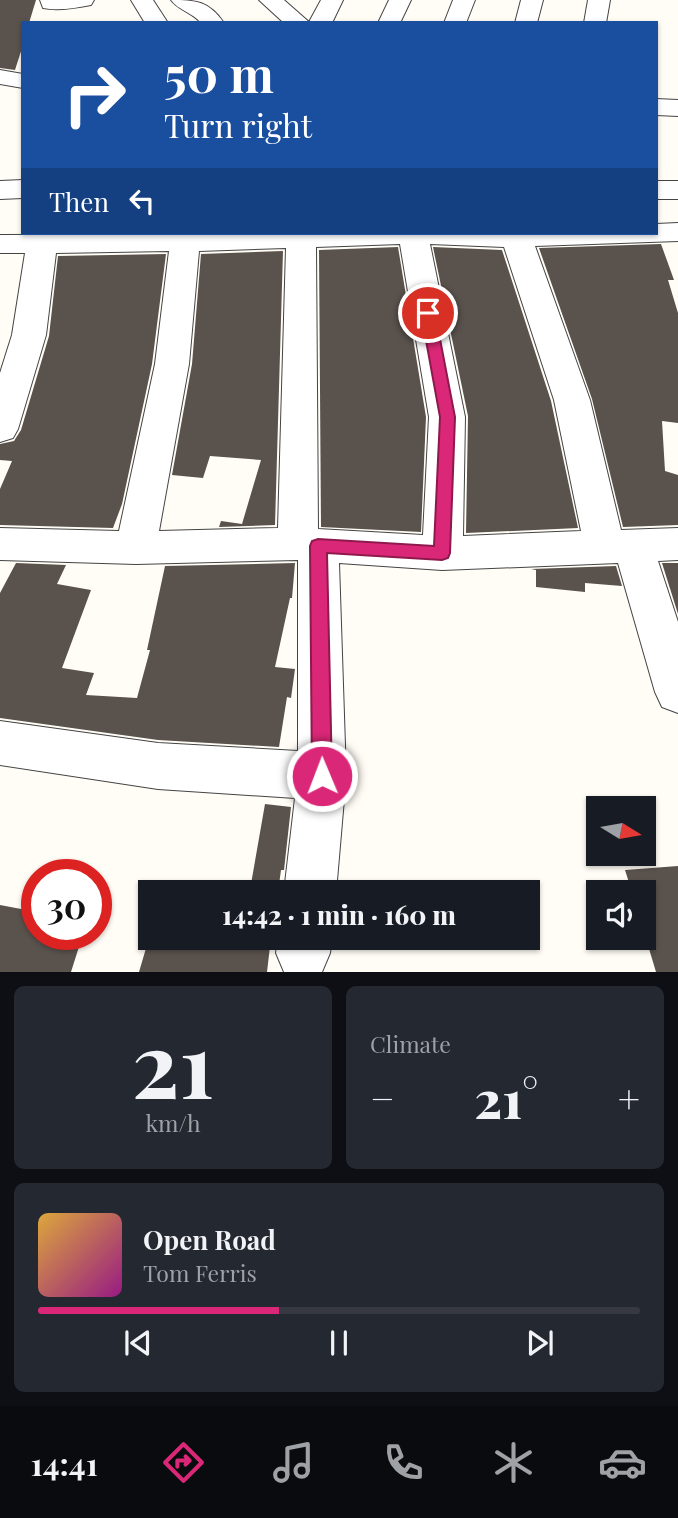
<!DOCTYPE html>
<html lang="en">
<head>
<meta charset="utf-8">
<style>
	body { margin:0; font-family:"Playfair Display",serif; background:#242831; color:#f1f3f6; height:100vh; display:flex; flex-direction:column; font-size:26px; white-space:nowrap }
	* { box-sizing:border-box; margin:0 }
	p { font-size:23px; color:#9ea1a6 }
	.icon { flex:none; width:38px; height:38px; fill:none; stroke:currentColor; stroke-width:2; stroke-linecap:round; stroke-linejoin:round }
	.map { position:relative; height:972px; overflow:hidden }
	.drawer { display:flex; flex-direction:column; gap:14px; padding:14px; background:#0d0f14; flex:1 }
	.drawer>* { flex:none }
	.guide { position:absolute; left:21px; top:21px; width:637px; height:214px; border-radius:0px; box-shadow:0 2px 5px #0004; background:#1a4fa0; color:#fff; overflow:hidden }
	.needle { width:46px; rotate:101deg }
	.tools { position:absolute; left:586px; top:796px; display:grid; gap:14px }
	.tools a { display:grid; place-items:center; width:70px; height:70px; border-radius:0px; background:#171b24; box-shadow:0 2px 5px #0004; font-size:35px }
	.speed { position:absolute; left:21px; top:859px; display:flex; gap:14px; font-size:35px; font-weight:700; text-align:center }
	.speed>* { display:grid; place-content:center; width:91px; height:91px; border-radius:50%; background:#171b24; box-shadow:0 2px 5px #0004; line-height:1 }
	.speed .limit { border:10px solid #d22; background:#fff; color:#111 }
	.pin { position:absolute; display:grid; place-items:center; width:60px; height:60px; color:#fff; margin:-30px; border:4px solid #fff; border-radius:50%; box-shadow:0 2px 7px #0007 }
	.me { position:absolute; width:77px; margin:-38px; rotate:359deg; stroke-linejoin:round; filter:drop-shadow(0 0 5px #0008) }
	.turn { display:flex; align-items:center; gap:24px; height:147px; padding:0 28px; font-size:32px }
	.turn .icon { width:91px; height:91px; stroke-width:2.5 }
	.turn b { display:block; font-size:49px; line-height:60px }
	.then { display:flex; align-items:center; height:66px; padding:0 28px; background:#0003; gap:14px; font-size:26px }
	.big { font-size:52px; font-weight:800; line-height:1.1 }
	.drawer .card { flex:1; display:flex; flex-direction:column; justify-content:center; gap:10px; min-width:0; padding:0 24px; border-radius:10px; background:#242831 }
	.drawer .dial { align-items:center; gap:0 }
	.dial b { font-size:91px; line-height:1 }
	.song { display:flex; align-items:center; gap:21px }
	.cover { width:84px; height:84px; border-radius:10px; background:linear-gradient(135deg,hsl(40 70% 55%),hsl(310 70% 35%)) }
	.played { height:7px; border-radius:4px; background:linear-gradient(90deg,#db2777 40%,#363941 40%) }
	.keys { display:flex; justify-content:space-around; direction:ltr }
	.heat { display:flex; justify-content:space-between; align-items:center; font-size:38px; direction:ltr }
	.drawer .tiles { flex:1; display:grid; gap:14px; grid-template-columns:1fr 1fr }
	.card:last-child { grid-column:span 2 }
	.trip { position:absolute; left:138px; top:880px; width:402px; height:70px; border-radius:0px; background:#171b24; box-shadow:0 2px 5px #0004; font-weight:800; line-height:70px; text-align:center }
	.menu { display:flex; height:112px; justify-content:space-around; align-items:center; background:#090b0e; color:#9ea1a6 }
	.menu .icon { width:49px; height:49px }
	.menu .selected { color:#db2777 }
	.menu b { font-size:32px; color:#f1f3f6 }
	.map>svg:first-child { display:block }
</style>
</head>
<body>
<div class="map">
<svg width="678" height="972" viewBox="0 0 678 972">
	<rect width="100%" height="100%" fill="#fffdf5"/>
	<g fill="#5a524d">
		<polygon points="0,0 36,0 29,23 23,23 23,45 15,70 0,68"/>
		<polygon points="661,244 674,280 668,280 678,313 678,423 662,421 665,471 678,475 678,525 623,527 592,399 539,248"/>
		<polygon points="398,247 426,417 421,532 321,527 319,250"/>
		<polygon points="433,247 502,250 551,401 578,528 466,533 468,416"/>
		<polygon points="283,251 275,525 219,527 221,521 242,524 261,460 210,456 203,478 172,475 192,364 201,254"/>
		<polygon points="166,254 152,364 122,504 113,528 0,525 0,489 12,461 0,460 0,444 14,441 21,430 49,336 58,256"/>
		<polygon points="16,563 66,565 57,584 91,590 62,668 94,673 86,695 137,698 150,650 147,650 165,566 295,563 292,598 290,598 275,667 295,669 291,698 287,697 279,747 158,740 0,718 0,593"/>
		<polygon points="662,563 678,563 678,614"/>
		<polygon points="616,566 622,586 585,583 585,592 536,587 536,570 531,569"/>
		<polygon points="265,804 291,807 284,870 281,870 278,892 224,892 226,881 251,884"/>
		<polygon points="678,866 678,972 656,972 644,932 644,892 632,892 625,870"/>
		<polygon points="0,905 37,912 37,934 83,934 71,972 0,972"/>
		<polygon points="149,938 173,938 214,946 215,938 271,938 267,972 139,972"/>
	</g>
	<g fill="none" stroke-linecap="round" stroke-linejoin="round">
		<g stroke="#444" stroke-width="2">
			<g id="minor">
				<path d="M 40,0 L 94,0 L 91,5 C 76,8 58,11 43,8 Z"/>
				<polygon points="131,0 153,0 168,23 145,23"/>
				<path d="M 171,0 C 196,0 209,1 224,23 L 201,23 C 193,13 178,10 171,0 Z"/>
				<polygon points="259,0 284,0 309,22 321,0 343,0 332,23 284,23"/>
				<polygon points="389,0 411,0 400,23 378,23"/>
				<polygon points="453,0 475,0 466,23 444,23"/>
				<polygon points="521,0 543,0 537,23 515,23"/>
				<polygon points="588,0 610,0 606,23 584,23"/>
				<polygon points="0,70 23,74 23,88 0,84"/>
				<polygon points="656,99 678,100 678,116 656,115"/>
				<polygon points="23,180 23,198 0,199 0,181"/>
				<rect x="656" y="181" width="22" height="18"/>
				<path d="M 678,223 L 678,241 L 535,246 L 590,400 L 621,530 L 678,528 L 678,560 L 658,561 L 678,622 L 678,713 L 662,707 L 655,692 L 618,563 L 442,570 L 339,563 L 346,776 L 336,892 L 284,892 L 295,798 L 158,789 L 0,765 L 0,721 L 158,743 L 298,751 L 298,560 L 136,564 L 0,560 L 0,528 L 119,531 L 155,364 L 169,251 L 56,253 L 46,335 L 18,429 L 13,438 L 0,442 L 0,373 L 12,335 L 25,253 L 0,253 L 0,235 L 656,233 L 656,224 ZM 400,244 L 429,417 L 423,535 L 318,529 L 316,247 ZM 430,244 L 504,247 L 554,400 L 581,531 L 463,536 L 465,417 ZM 286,248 L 278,528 L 159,531 L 189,364 L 199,251 Z"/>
				<polygon points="278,938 332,938 330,953 322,972 284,972 276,953"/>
			</g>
		</g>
		<use href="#minor" fill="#fff" fill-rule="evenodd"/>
	</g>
	<polygon fill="#db2777" stroke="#8e194d" stroke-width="2" points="428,309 435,313 455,417 450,553 448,558 442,560 327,553 332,776 329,783 322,786 315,783 312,776 310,546 312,541 318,539 434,546 440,417 421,313"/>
</svg>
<div class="tools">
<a><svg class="needle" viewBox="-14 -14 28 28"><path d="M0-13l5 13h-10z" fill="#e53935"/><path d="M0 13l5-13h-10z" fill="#9ea1a6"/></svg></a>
<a><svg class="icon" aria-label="sound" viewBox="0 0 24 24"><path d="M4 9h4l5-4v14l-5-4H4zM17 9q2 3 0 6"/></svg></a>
</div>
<div class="speed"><div class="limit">30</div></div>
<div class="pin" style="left:428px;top:313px;background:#d93025"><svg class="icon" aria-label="arrive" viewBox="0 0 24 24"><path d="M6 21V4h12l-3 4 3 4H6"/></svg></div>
<svg class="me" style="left:322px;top:776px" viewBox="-20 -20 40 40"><circle r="17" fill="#db2777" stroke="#fff" stroke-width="3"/><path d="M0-11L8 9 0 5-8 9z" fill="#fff"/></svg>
<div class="trip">14:42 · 1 min · 160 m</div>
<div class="guide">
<div class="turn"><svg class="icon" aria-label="right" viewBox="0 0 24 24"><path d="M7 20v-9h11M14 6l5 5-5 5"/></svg><div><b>50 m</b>Turn right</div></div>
<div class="then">Then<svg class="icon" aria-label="left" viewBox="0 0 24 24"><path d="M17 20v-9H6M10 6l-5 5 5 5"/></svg></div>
</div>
</div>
<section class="drawer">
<div class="tiles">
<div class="card dial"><b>21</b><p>km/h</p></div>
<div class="card"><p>Climate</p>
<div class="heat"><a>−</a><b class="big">21°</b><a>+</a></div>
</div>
<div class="card">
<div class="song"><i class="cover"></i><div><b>Open Road</b><p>Tom Ferris</p></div></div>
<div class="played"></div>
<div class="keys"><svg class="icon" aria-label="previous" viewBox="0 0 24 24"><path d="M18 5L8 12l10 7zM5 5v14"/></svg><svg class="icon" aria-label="pause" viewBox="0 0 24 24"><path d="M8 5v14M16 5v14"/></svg><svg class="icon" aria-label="next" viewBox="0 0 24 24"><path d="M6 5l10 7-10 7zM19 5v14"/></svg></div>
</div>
</div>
</section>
<nav class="menu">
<b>14:41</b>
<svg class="icon selected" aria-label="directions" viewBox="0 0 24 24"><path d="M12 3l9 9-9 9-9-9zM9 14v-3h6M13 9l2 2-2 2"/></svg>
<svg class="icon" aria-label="music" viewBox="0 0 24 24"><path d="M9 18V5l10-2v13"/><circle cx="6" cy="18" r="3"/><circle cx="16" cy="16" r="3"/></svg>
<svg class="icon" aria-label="phone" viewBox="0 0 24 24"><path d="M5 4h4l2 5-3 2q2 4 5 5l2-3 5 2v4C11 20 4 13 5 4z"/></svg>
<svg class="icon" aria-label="climate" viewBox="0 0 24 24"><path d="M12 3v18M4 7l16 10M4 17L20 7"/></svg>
<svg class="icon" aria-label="car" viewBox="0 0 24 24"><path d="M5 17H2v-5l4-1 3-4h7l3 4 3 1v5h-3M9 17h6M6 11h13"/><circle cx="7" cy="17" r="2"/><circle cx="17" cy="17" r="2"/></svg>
</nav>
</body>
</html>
